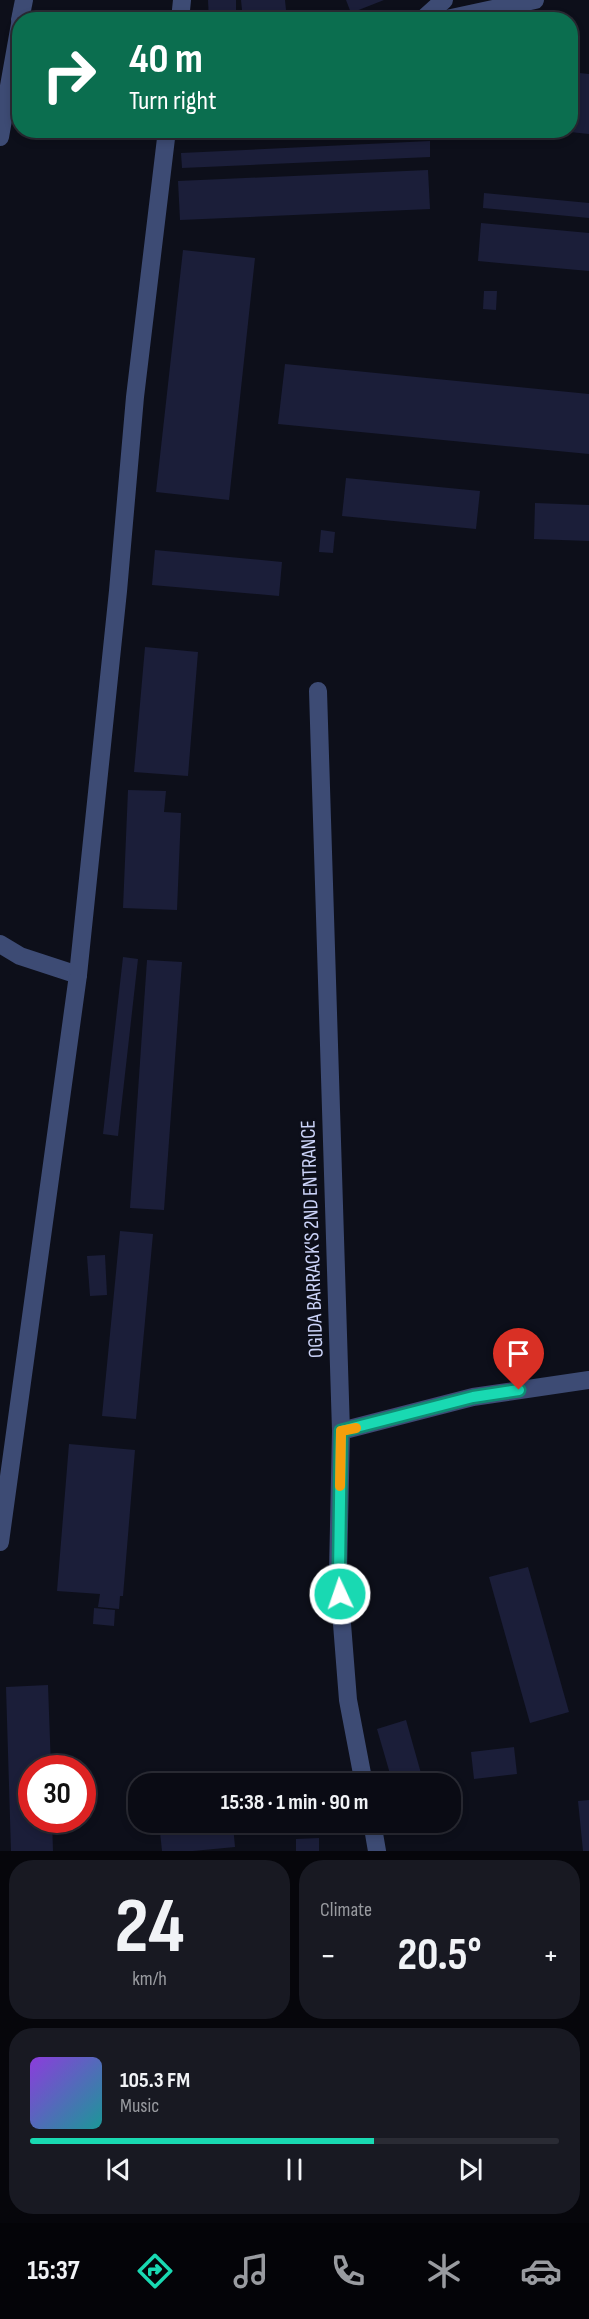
<!DOCTYPE html>
<html lang="en">
<head>
<meta charset="utf-8">
<style>
	body { margin:0; font-family:"Sofia Sans Condensed",sans-serif; background:#181922; color:#f1f3f6; height:100vh; display:flex; flex-direction:column; font-size:22px; white-space:nowrap }
	* { box-sizing:border-box; margin:0 }
	p { font-size:20px; color:#999ba0 }
	.icon { flex:none; width:33px; height:33px; fill:none; stroke:currentColor; stroke-width:2; stroke-linecap:round; stroke-linejoin:round }
	.map { position:relative; height:1851px; overflow:hidden }
	.panel { display:flex; flex-direction:column; gap:9px; padding:9px; background:#06060b; flex:1 }
	.panel>* { flex:none }
	.top-card { position:absolute; left:12px; top:12px; width:566px; height:126px; border-radius:24px; box-shadow:0 3px 9px #0003,0 0 0 2px #2a2b34; background:#0b6e4f; color:#fff; overflow:hidden }
	.speed { position:absolute; left:18px; top:1755px; display:flex; gap:12px; font-size:30px; font-weight:700; text-align:center }
	.speed>* { display:grid; place-content:center; width:78px; height:78px; border-radius:50%; background:#0a0b14; box-shadow:0 3px 9px #0003,0 0 0 2px #2a2b34; line-height:1 }
	.speed .limit { border:9px solid #d22; background:#fff; color:#111 }
	.pin { position:absolute; display:grid; place-items:center; width:51px; height:51px; color:#fff; margin:-62px -26px; border-radius:50% 50% 50% 0; rotate:-45deg; box-shadow:0 0 6px #0007 }
	.pin .icon { rotate:45deg }
	.me { position:absolute; width:66px; margin:-33px; rotate:357deg; stroke-linejoin:round; filter:drop-shadow(0 0 4px #0008) }
	.turn { display:flex; align-items:center; gap:21px; height:126px; padding:0 18px; font-size:27px }
	.turn .icon { width:78px; height:78px; stroke-width:2.5 }
	.turn b { display:block; font-size:42px; line-height:51px }
	.big { font-size:45px; font-weight:700; line-height:1.1 }
	.panel .card { flex:1; display:flex; flex-direction:column; justify-content:center; gap:9px; min-width:0; padding:0 21px; border-radius:24px; background:#181922 }
	.panel .dial { align-items:center; gap:0 }
	.dial b { font-size:78px; line-height:1 }
	.song { display:flex; align-items:center; gap:18px }
	.cover { width:72px; height:72px; border-radius:9px; background:linear-gradient(135deg,hsl(270 70% 55%),hsl(180 70% 35%)) }
	.played { height:6px; border-radius:3px; background:linear-gradient(90deg,#19d9b2 65%,#2a2b34 65%) }
	.keys { display:flex; justify-content:space-around; direction:ltr }
	.heat { display:flex; justify-content:space-between; align-items:center; font-size:33px; direction:ltr }
	.panel .tiles { flex:1; display:grid; gap:9px; grid-template-columns:1fr 1fr }
	.card:last-child { grid-column:span 2 }
	.trip { position:absolute; left:128px; top:1773px; width:333px; height:60px; border-radius:24px; background:#0a0b14; box-shadow:0 3px 9px #0003,0 0 0 2px #2a2b34; font-weight:700; line-height:60px; text-align:center }
	.dock { display:flex; height:96px; justify-content:space-around; align-items:center; background:#040408; color:#999ba0 }
	.dock .icon { width:42px; height:42px }
	.dock .current { color:#19d9b2 }
	.dock b { font-size:27px; color:#f1f3f6 }
	.map>svg:first-child { display:block }
</style>
</head>
<body>
<div class="map">
<svg width="589" height="1851" viewBox="0 0 589 1851">
	<rect width="100%" height="100%" fill="#0d0f1a"/>
	<g fill="#1b1e39">
		<polygon points="208,0 236,0 236,20 209,20"/>
		<polygon points="241,0 285,0 287,20 243,20"/>
		<polygon points="346,0 384,0 351,13"/>
		<polygon points="570,72 589,74 589,134 570,132"/>
		<polygon points="430,141 430,157 182,168 181,153"/>
		<polygon points="428,170 430,209 180,220 178,181"/>
		<polygon points="484,193 589,203 589,218 483,208"/>
		<polygon points="481,223 589,233 589,271 478,261"/>
		<polygon points="183,250 255,258 229,500 156,492"/>
		<polygon points="484,291 497,291 496,310 483,309"/>
		<polygon points="285,364 589,394 589,454 278,424"/>
		<polygon points="346,478 480,491 476,529 342,516"/>
		<polygon points="535,503 589,505 589,541 534,539"/>
		<polygon points="321,530 335,532 333,553 319,552"/>
		<polygon points="155,550 282,562 279,596 152,585"/>
		<polygon points="145,647 198,652 188,776 134,772"/>
		<polygon points="128,790 166,791 164,812 181,813 177,910 123,908"/>
		<polygon points="123,957 138,959 118,1136 103,1134"/>
		<polygon points="147,960 182,962 164,1210 130,1208"/>
		<polygon points="120,1231 153,1234 136,1419 102,1416"/>
		<polygon points="105,1255 107,1295 90,1296 87,1256"/>
		<polygon points="69,1444 135,1450 123,1596 120,1596 119,1609 98,1607 100,1594 57,1591"/>
		<polygon points="528,1567 569,1712 530,1723 489,1577"/>
		<polygon points="94,1608 115,1610 114,1626 93,1624"/>
		<polygon points="48,1685 51,1768 32,1768 32,1820 52,1820 53,1851 11,1851 6,1687"/>
		<polygon points="406,1720 424,1784 393,1784 377,1729"/>
		<polygon points="514,1747 517,1774 474,1779 471,1752"/>
		<polygon points="589,1800 589,1851 583,1851 578,1801"/>
		<polygon points="233,1825 235,1847 193,1851 162,1851 160,1832"/>
		<polygon points="319,1838 319,1851 296,1851 296,1839"/>
	</g>
	<g fill="none" stroke-linecap="round" stroke-linejoin="round">
		<g stroke="#3d4b74" stroke-width="18">
			<polyline points="20,20 24,0"/>
			<polyline points="180,20 182,0"/>
			<polyline points="422,20 444,0"/>
			<polyline points="442,20 535,0"/>
			<polyline points="0,137 20,24"/>
			<polyline points="318,691 341,1431 338,1573 348,1700 364,1784"/>
			<polyline points="0,944 20,956 78,975"/>
			<polyline points="341,1431 473,1397 589,1380"/>
			<polyline points="0,1542 78,975 118,591 135,397 167,130"/>
			<polyline points="372,1822 377,1851"/>
		</g>
	</g>
	<g fill="none" stroke-linecap="round" stroke-linejoin="round">
		<g stroke="#108d74" stroke-width="15">
			<polyline id="route" points="340,1594 339,1573 341,1431 473,1397 519,1390"/>
		</g>
		<use href="#route" stroke="#19d9b2" stroke-width="10"/>
		<polyline stroke="#f59e0b" stroke-width="10" points="340,1486 341,1431 356,1428"/>
	</g>
	<g text-anchor="middle" dominant-baseline="central" stroke-width="4.5" stroke-linejoin="round" paint-order="stroke">
		<g font-size="21" fill="#ccd4f9" stroke="#0d0f1a">
			<text transform="translate(312 1239) rotate(-92)">OGIDA BARRACK'S 2ND ENTRANCE</text>
		</g>
	</g>
</svg>
<div class="speed"><div class="limit">30</div></div>
<div class="pin" style="left:519px;top:1390px;background:#d93025"><svg class="icon" aria-label="arrive" viewBox="0 0 24 24"><path d="M6 21V4h12l-3 4 3 4H6"/></svg></div>
<svg class="me" style="left:340px;top:1594px" viewBox="-20 -20 40 40"><circle r="17" fill="#19d9b2" stroke="#fff" stroke-width="3"/><path d="M0-11L8 9 0 5-8 9z" fill="#fff"/></svg>
<div class="trip">15:38 · 1 min · 90 m</div>
<div class="top-card">
<div class="turn"><svg class="icon" aria-label="right" viewBox="0 0 24 24"><path d="M7 20v-9h11M14 6l5 5-5 5"/></svg><div><b>40 m</b>Turn right</div></div>
</div>
</div>
<section class="panel">
<div class="tiles">
<div class="card dial"><b>24</b><p>km/h</p></div>
<div class="card"><p>Climate</p>
<div class="heat"><a>−</a><b class="big">20.5°</b><a>+</a></div>
</div>
<div class="card">
<div class="song"><i class="cover"></i><div><b>105.3 FM</b><p>Music</p></div></div>
<div class="played"></div>
<div class="keys"><svg class="icon" aria-label="previous" viewBox="0 0 24 24"><path d="M18 5L8 12l10 7zM5 5v14"/></svg><svg class="icon" aria-label="pause" viewBox="0 0 24 24"><path d="M8 5v14M16 5v14"/></svg><svg class="icon" aria-label="next" viewBox="0 0 24 24"><path d="M6 5l10 7-10 7zM19 5v14"/></svg></div>
</div>
</div>
</section>
<nav class="dock">
<b>15:37</b>
<svg class="icon current" aria-label="directions" viewBox="0 0 24 24"><path d="M12 3l9 9-9 9-9-9zM9 14v-3h6M13 9l2 2-2 2"/></svg>
<svg class="icon" aria-label="music" viewBox="0 0 24 24"><path d="M9 18V5l10-2v13"/><circle cx="6" cy="18" r="3"/><circle cx="16" cy="16" r="3"/></svg>
<svg class="icon" aria-label="phone" viewBox="0 0 24 24"><path d="M5 4h4l2 5-3 2q2 4 5 5l2-3 5 2v4C11 20 4 13 5 4z"/></svg>
<svg class="icon" aria-label="climate" viewBox="0 0 24 24"><path d="M12 3v18M4 7l16 10M4 17L20 7"/></svg>
<svg class="icon" aria-label="car" viewBox="0 0 24 24"><path d="M5 17H2v-5l4-1 3-4h7l3 4 3 1v5h-3M9 17h6M6 11h13"/><circle cx="7" cy="17" r="2"/><circle cx="17" cy="17" r="2"/></svg>
</nav>
</body>
</html>
